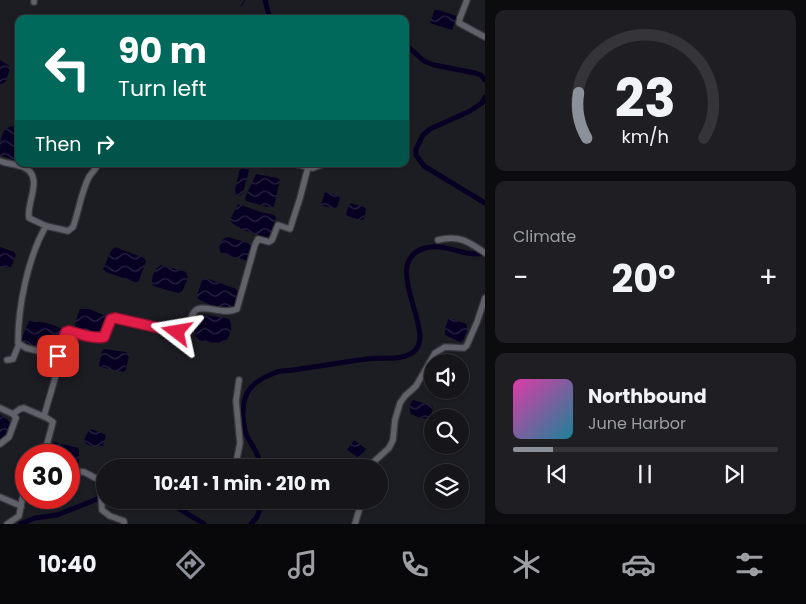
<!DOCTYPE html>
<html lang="en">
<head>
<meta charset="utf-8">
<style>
	body { margin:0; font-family:Poppins,sans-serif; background:#1e1e23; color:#f1f3f6; height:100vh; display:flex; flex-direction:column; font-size:19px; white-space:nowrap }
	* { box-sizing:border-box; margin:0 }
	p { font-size:16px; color:#9d9fa2 }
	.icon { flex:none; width:28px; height:28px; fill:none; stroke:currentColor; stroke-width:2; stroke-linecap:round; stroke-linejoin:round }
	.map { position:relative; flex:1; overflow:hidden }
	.side { display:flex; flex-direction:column; gap:10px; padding:10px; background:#0c0c0e; width:321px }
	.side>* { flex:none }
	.banner { position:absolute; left:15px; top:15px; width:394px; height:152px; border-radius:10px; box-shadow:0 1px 4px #0004,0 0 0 1px #343439; background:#00695c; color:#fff; overflow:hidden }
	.buttons { position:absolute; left:424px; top:354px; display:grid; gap:10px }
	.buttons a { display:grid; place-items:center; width:45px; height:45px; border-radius:50%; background:#15151a; box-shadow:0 1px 4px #0004,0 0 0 1px #343439; font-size:25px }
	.speed { position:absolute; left:15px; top:444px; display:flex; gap:10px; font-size:25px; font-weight:700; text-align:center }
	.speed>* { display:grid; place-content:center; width:65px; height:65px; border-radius:50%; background:#15151a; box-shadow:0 1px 4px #0004,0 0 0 1px #343439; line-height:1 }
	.speed .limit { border:8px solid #d22; background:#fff; color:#111 }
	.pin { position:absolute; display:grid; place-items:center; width:42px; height:42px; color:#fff; margin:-21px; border-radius:10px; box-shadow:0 2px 8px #0006 }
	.me { position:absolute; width:55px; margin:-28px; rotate:284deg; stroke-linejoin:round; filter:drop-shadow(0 0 4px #0008) }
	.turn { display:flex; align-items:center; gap:18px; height:105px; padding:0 20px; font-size:22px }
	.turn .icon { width:65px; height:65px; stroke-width:2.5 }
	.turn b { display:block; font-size:35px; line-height:42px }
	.then { display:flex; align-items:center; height:48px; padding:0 20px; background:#0003; gap:10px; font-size:19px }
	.big { font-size:38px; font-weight:700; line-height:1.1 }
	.side .card { flex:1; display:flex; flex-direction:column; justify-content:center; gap:8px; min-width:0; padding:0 18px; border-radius:10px; background:#1e1e23 }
	.side .dial { align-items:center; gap:0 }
	.dial svg { height:130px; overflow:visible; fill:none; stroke:#343439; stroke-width:7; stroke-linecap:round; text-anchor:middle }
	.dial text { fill:#f1f3f6; stroke:none }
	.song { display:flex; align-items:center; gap:15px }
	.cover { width:60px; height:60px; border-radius:8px; background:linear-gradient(135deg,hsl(320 70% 55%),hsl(190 70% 35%)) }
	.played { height:5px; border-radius:2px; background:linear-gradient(90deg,#8c9099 15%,#343439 15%) }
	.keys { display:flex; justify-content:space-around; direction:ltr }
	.heat { display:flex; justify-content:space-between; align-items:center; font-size:28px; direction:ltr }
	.trip { position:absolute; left:96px; top:459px; width:292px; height:50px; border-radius:25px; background:#15151a; box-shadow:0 1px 4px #0004,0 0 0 1px #343439; font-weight:700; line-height:50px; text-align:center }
	.tabs { display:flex; height:80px; justify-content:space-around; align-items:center; background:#08080a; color:#9d9fa2 }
	.tabs .icon { width:35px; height:35px }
	.tabs .current { color:#8c9099 }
	.tabs b { font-size:22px; color:#f1f3f6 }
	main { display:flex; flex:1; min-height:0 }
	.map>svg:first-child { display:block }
</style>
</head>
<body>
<main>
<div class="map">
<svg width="485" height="524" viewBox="0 0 485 524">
	<defs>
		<pattern id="water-waves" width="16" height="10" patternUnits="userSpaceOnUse" patternTransform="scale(1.25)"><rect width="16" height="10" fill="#070022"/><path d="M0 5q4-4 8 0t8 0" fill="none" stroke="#2b2542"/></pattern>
	</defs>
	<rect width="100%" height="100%" fill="#1c1c23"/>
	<g fill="url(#water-waves)">
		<polygon points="435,9 457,16 452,30 430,23"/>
		<polygon points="0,60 8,65 10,68 6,81 2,84 0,84"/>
		<path d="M 11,126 L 19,128 L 19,162 L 0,155 C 0,144 0,129 11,126 Z"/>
		<polygon points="240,168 249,170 243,193 239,196 236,194 235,190"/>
		<polygon points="256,174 277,178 280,180 274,206 272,208 246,201 245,198"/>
		<polygon points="325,192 339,196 340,199 337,207 335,209 321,205"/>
		<polygon points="350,203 364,207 366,209 364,219 361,220 347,216 346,214"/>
		<path d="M 238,204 L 261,212 L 274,215 L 276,218 L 269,237 C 260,237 234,228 230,220 Z"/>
		<path d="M 228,237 L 251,244 L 252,245 L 248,261 L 221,253 C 217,246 221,239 228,237 Z"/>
		<polygon points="0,247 14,252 16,255 11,267 8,268 0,266"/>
		<polygon points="115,247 144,258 146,261 138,283 106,272 103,269 111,251"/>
		<path d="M 161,265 L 186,272 L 188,278 L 182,292 L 178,293 L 153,286 C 150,279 154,269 161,265 Z"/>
		<polygon points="203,278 209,279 236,289 238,292 234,308 210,305 198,299 197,295"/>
		<polygon points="80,309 89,309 106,316 107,319 101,333 85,332 75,328 76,320"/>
		<path d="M 201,314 L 229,319 C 234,327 230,337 224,343 C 212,342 192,345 194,328 C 195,322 197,318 201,314 Z"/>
		<polygon points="449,318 467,324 467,331 462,343 445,335 445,328"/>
		<path d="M 29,321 C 39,321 55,324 63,330 L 57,351 L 23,343 L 22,338 Z"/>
		<polygon points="104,349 126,352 129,355 126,370 123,372 100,367 99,365 102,351"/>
		<polygon points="413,400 433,406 431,419 420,418 411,414 409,406"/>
		<polygon points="0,415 8,420 10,423 6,435 0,442"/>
		<polygon points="91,429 106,435 103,446 90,446 85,443 84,440 89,430"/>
		<polygon points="354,440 366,449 359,458 347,450"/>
		<polygon points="54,442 76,447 79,449 79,464 69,467 69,455 48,455"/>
	</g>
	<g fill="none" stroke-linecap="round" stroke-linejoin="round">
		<polyline stroke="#070022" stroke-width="1" points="241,6 245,0"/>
		<g stroke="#070022" stroke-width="5">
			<polyline points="265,0 270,19"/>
			<polyline points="405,44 424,61 434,65 475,73 481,75 485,80"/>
			<polyline points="485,97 482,103 470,111 430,129 423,135 416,149 416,155 424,166 485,203"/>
			<path d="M 261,468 C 259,453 253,448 247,436 C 244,430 244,424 243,417 C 242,390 253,381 277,372 C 284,370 292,371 299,369 C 322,366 345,362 367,359 C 381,357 400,361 412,353 C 441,336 377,262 425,248 C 445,242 465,258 485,253"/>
			<polyline points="165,500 204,524"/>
			<polyline points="20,524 35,518 57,515 105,496"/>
			<polyline points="251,524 257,517 263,500"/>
		</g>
		<g stroke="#37373c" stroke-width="8">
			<g id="minor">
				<polyline points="467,0 460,18 459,23 485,37"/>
				<polyline points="34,2 34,0"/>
				<path d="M 0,161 C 7,164 16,164 23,167 C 45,176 26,202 29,218 L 46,226"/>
				<polyline points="296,164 313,168 321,165"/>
				<path d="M 438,240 C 459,235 468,241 485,253"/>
				<path d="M 58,356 L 26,348 L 18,343 C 18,306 28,257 46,226 L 68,231 L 73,227 C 79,211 81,192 89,177 C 92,172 96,169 98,164"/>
				<polyline points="7,360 13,359 19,344"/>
				<polyline points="0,408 13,414 16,418 9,437 0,444"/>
				<polyline points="13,414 20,409 24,408 47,418 53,422 44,455"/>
				<path d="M 44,416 L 58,368 L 58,356 L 66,332 L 69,331 C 80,334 92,339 103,337 L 111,319 L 115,318 L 177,332 L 186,332 C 191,326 189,317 195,311 C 202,303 224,316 237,309 L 255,245 L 258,239 L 269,242 L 272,240 L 278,225 L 290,229 L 300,198 L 308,167"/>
				<polyline points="235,468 240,443 236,401 239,380"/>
				<polyline points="367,468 389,448 393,440 395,420 400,403 405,396 416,386 435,353 445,347 464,348 467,345 477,322 485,298"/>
				<polyline points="69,471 84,472 105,483"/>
				<polyline points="105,484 101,492 102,510 110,516 124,521 124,524"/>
				<polyline points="0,497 21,506"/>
				<polyline points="184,500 220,506 224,500"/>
				<polyline points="7,524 19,516 26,480"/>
				<polyline points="355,524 362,500"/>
			</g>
		</g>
		<use href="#minor" stroke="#61616a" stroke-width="5.5"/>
	</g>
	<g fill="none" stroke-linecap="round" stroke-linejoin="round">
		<g stroke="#92132f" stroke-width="12">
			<path id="route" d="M 58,356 L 66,332 L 69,331 C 80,334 92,339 104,337 L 111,319 L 115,318 L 177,332"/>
		</g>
		<use href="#route" stroke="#e11d48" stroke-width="9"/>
	</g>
</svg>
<div class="buttons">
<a><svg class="icon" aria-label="sound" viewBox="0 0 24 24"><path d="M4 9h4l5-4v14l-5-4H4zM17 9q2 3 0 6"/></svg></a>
<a><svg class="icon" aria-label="search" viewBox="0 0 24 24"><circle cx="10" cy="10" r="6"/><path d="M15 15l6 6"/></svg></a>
<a><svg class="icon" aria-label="layers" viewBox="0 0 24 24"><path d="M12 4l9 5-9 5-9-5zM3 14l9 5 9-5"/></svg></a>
</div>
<div class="speed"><div class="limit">30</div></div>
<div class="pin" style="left:58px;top:356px;background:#d93025"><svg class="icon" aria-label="arrive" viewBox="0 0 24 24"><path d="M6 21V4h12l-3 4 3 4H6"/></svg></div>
<svg class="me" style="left:177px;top:332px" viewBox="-20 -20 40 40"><path d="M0-17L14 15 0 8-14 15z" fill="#e11d48" stroke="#fff" stroke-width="4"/></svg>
<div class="trip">10:41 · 1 min · 210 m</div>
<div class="banner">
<div class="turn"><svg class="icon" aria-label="left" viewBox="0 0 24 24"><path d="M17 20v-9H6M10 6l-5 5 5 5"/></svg><div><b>90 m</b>Turn left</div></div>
<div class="then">Then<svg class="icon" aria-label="right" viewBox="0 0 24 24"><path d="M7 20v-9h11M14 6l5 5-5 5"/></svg></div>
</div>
</div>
<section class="side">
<div class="card dial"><svg viewBox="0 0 100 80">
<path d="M14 69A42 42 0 1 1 86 69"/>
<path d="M14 69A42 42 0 0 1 9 41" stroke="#8c9099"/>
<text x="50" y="56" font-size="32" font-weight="700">23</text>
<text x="50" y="72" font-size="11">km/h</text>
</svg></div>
<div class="card"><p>Climate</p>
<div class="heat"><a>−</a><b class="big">20°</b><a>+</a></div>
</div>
<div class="card">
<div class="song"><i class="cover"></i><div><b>Northbound</b><p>June Harbor</p></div></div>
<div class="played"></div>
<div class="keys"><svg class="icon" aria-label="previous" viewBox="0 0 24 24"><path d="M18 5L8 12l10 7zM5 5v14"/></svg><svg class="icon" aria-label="pause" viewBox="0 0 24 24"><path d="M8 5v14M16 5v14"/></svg><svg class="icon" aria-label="next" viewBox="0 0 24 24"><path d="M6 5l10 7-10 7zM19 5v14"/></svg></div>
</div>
</section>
</main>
<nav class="tabs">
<b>10:40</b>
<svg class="icon current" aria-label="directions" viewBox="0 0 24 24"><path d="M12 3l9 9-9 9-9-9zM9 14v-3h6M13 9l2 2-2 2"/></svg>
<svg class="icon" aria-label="music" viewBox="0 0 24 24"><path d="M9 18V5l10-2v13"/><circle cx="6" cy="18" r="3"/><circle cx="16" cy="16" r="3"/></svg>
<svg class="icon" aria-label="phone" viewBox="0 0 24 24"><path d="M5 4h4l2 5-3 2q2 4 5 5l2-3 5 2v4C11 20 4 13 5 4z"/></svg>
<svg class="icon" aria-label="climate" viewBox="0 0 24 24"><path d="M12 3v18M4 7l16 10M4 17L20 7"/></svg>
<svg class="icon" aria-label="car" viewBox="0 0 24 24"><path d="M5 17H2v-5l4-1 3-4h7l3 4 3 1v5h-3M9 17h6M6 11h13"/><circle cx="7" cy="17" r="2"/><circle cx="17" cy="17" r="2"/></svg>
<svg class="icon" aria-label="filters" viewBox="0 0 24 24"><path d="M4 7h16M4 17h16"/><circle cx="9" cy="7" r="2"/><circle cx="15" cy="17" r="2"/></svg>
</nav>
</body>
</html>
